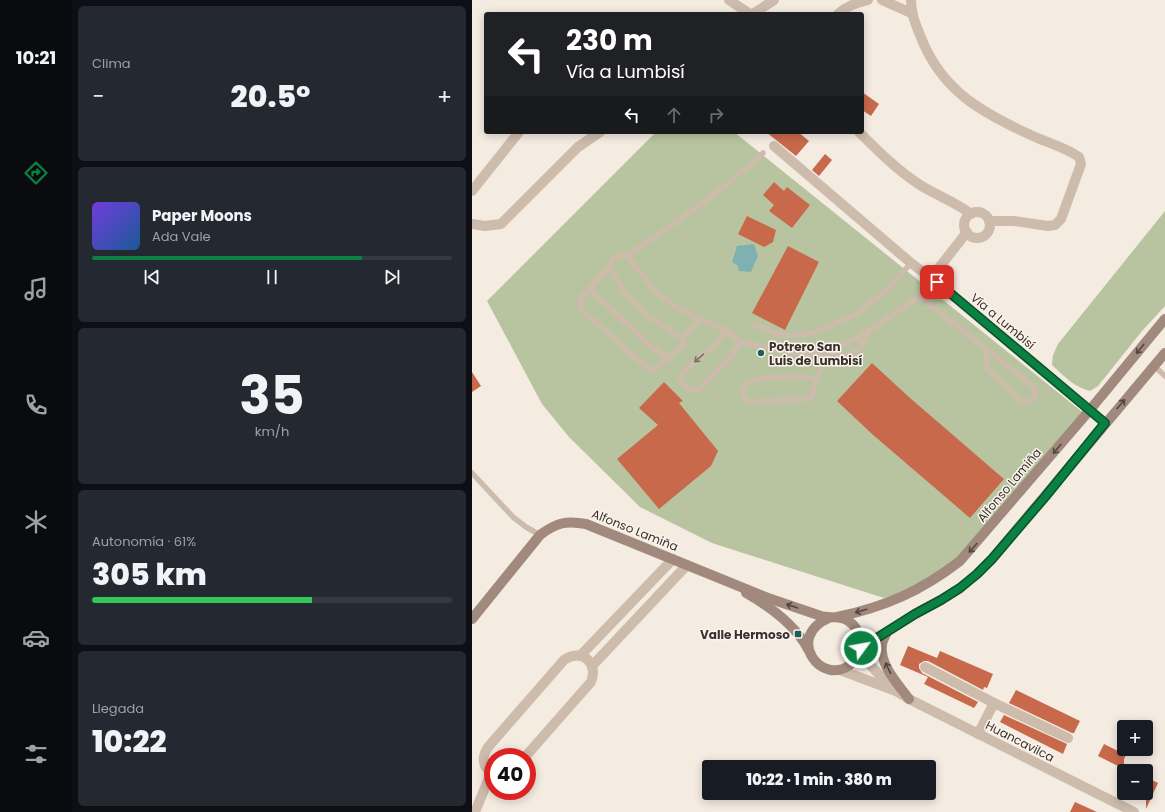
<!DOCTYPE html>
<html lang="es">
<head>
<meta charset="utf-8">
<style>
	body { margin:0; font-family:Poppins,sans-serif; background:#242831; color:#f1f3f6; height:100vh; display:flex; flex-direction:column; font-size:15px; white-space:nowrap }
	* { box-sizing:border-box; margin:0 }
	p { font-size:13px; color:#9ea1a6 }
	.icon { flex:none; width:22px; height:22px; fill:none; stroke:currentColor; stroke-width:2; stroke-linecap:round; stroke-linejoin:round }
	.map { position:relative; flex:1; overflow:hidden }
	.details { display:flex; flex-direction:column; gap:6px; padding:6px; background:#0d0f14; width:400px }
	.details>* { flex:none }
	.banner { position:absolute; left:12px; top:12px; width:380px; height:122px; border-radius:4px; box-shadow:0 2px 10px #0003; background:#202124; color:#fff; overflow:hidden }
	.fabs { position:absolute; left:645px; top:720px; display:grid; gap:8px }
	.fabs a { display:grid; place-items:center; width:36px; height:36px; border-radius:4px; background:#171b24; box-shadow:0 2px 10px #0003; font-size:20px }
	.speed { position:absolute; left:12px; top:748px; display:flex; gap:8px; font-size:20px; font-weight:700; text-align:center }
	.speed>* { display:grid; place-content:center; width:52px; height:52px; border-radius:50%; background:#171b24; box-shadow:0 2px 10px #0003; line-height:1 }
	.speed .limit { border:6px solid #d22; background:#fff; color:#111 }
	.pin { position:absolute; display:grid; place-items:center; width:34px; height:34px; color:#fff; margin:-17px; border-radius:8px; box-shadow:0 2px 6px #0006 }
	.me { position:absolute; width:44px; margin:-22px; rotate:58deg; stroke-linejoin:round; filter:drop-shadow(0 0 3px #0008) }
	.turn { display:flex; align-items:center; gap:14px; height:84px; padding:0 16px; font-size:18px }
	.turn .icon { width:52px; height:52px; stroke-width:2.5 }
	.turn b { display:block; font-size:28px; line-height:34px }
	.lanes { display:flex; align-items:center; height:38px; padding:0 16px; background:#0003; justify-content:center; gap:20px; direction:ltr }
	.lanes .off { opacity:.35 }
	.big { font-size:30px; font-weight:800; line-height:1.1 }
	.details .tile { flex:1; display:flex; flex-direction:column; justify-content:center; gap:6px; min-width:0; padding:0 14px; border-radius:6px; background:#242831 }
	.details .dial { align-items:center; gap:0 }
	.dial b { font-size:52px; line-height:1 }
	.song { display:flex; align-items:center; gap:12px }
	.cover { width:48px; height:48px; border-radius:6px; background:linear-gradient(135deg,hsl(260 70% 55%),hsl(210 70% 35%)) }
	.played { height:4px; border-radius:2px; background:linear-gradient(90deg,#0b8043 75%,#363941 75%) }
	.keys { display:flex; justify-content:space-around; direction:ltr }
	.heat { display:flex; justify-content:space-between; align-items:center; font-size:22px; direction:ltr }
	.charge { height:6px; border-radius:3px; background:linear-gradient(90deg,#34c759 61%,#363941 0) }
	.trip { position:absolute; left:230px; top:760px; width:234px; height:40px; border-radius:4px; background:#171b24; box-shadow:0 2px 10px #0003; font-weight:800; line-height:40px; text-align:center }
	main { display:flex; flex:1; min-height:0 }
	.tabs { display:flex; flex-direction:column; width:72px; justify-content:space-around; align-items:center; background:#090b0e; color:#9ea1a6 }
	.tabs .icon { width:28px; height:28px }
	.tabs .on { color:#0b8043 }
	.tabs b { font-size:18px; color:#f1f3f6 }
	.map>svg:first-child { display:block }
</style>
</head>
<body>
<main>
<nav class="tabs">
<b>10:21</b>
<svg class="icon on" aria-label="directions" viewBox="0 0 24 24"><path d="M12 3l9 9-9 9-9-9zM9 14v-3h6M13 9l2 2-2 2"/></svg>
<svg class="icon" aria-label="music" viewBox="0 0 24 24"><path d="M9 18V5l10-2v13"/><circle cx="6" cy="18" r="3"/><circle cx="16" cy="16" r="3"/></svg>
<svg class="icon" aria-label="phone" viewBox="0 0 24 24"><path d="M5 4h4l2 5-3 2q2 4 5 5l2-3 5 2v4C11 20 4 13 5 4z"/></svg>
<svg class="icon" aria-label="climate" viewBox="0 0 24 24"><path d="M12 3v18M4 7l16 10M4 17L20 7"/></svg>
<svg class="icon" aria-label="car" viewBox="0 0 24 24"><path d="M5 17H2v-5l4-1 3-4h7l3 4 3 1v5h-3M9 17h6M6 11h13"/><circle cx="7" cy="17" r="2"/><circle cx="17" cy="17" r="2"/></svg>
<svg class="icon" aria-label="filters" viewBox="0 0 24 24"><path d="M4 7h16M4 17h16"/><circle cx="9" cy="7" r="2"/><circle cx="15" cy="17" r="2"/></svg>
</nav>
<section class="details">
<div class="tile"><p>Clima</p>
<div class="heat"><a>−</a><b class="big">20.5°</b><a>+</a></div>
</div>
<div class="tile">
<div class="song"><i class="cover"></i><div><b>Paper Moons</b><p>Ada Vale</p></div></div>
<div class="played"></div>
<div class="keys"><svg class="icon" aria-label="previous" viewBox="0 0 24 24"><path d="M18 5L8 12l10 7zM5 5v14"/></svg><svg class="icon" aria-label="pause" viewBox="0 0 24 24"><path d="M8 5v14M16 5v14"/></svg><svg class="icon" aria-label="next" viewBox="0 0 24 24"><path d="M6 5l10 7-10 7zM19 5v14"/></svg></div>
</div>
<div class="tile dial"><b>35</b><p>km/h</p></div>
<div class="tile"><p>Autonomía · 61%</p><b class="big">305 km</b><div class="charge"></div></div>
<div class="tile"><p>Llegada</p><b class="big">10:22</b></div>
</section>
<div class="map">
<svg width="693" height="812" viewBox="0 0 693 812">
	<rect width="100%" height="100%" fill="#f4ebe1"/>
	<g fill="#b8c4a0">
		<polygon points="184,132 262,132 609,411 617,411 488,561 448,588 412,598 240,543 168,507 97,437 70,404 15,301"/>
		<path d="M 693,211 L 693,306 L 670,331 L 626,386 L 618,391 C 602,387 592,376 580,365 L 581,355 L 586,344 Z"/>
	</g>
	<polygon fill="#7fb0b2" points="282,244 286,256 279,272 267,271 266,266 260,262 265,246"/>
	<g fill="#c8694b">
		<polygon points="390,92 407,104 399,116 390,110"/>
		<polygon points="294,132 326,132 337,141 324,156"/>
		<polygon points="353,154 360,160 347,176 340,170"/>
		<polygon points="302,182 312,191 315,187 338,205 320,228 297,211 302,205 291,195"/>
		<polygon points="275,216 304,230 301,242 292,247 266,234"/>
		<polygon points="316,246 347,262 313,330 280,313"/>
		<polygon points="400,363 438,398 532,479 498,518 400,434 365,401"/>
		<polygon points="0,372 9,386 0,392"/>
		<polygon points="192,382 211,401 207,403 246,451 239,466 187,509 145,459 186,425 167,408"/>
		<polygon points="436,646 465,658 468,651 521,674 515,688 512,687 511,690 456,661 452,661 447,664 447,668 450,673 506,702 502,708 452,684 456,677 428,665"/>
		<polygon points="544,690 608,721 602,733 600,733 537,703"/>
		<polygon points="532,715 595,744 591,754 528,722"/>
		<polygon points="632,744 654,755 652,759 652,769 626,756"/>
		<polygon points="674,777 686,783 674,809"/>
		<polygon points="603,802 625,812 598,812"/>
	</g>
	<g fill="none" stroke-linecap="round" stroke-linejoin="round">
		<g stroke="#cdbbac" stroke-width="5.5">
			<path d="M 155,256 C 201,224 250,192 291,153"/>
			<path d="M 137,268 L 109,298 L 108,305 L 109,309 L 161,356 L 181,371 L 212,344 L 210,338 L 176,316 L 155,295 L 137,268 C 139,259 145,253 155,256 L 185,293 L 201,305 L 229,320 L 254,330 L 269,342 L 312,352 L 348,354 L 358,351 L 386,338 L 453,293 L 465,282"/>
			<polyline points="118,289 175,343 196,359"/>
			<polyline points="448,297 561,386 564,393 562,399 554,402 548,400 515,369 514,350"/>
			<polyline points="281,324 312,336 342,333 384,314 414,291 439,263"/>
			<path d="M 254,330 L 244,344 L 211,372 L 208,377 C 211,386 215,389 225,391 L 229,388 L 258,357 L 269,342"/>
			<polyline points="210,338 229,320"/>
			<polyline points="682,366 693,376"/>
			<path d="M 344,379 C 332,376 277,374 272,387 C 270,391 272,396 273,399 L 279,402 L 332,399 L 338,398 L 341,393 L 344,379 L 358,351 C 380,361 389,350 397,330"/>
			<polyline points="0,473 41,517 54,527 68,535"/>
		</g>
		<g stroke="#cdbbac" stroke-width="10">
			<polyline points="257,0 278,14"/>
			<polyline points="410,0 439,13"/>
			<path d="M 439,0 C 439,13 443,23 448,35 C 469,91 510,113 563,137 C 577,143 594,148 607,157 L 609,164 L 589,219 L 583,225 L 576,226 L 542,221 L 517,221"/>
			<polyline points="281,14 302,0"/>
			<path d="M 366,14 C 375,6 385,2 396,0"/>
			<path d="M 387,132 C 406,151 425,170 448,185 C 464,195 483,202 499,214"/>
			<polyline points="302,146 439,263 466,283 633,423"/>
			<polyline points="0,191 47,132"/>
			<circle cx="505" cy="225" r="13"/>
			<polyline points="0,224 13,226 29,224 106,147 128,132"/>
			<polyline points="459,278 495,232"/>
			<polyline points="388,654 418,686"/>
			<polyline points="108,656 201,559"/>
			<polyline points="120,666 215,565"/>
			<polyline points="453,667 522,703"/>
			<polyline points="368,670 424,691 437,699 662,812"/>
			<polyline points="506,734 522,703 596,738"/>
			<path d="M 21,774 C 10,768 9,756 17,746 L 92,660 C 109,648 127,662 119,682 L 53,757"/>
			<polyline points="3,812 19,773"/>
		</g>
		<g stroke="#a18a7d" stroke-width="10">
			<path d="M 274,593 C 297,606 323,625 336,649"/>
			<path d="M 365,617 C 413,607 449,591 488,561 L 617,411 L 693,319"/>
			<path d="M 0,619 L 68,535 C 84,523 94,520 114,524 L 296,598 L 349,616 C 357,618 367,616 375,620 C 391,630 394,653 379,664 C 350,688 312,637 357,618"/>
			<path d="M 415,632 C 413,636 411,640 410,644 C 407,665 426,684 437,699"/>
			<polyline points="389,648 443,614 469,600 488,588 505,574 520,559 693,353"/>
		</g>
	</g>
	<defs><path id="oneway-shaft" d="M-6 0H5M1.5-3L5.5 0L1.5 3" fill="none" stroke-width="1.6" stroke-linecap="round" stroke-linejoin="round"/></defs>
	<g stroke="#544640">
		<use href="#oneway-shaft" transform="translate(668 349) rotate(129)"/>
		<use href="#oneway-shaft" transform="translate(649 404) rotate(-49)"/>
		<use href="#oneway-shaft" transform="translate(585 449) rotate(130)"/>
		<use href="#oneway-shaft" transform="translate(501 548) rotate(132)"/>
		<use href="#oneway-shaft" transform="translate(320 606) rotate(-161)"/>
		<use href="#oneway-shaft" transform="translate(389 611) rotate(164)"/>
		<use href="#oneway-shaft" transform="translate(416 668) rotate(-116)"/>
	</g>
	<use stroke="#7d6f65" href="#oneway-shaft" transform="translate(227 358) rotate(139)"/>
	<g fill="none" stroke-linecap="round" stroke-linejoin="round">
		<g stroke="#07532c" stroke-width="10">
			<polyline id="route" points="389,648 443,614 469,600 488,588 505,574 520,559 573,497 633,423 465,282"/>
		</g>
		<use href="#route" stroke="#0b8043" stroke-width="7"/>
	</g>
	<g fill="#1f5a5e" stroke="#fbf5ee" stroke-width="1.5">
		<circle cx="289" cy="353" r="4"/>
		<rect x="322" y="630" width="8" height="8" rx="2"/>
	</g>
	<g text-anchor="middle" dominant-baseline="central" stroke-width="3" stroke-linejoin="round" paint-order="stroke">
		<g font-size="12" fill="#3b302b" stroke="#fbf5ee">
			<text transform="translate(531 321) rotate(40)">Vía a Lumbisí</text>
			<text transform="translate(537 485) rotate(-50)">Alfonso Lamiña</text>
			<text transform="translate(163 530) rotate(22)">Alfonso Lamiña</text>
			<text transform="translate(548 741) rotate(27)">Huancavilca</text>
		</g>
		<g font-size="12" font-weight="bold" fill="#3b302b" stroke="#fbf5ee" text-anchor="start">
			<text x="297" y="346">Potrero San<tspan x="297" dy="14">Luis de Lumbisí</tspan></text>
			<text x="318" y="634" text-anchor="end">Valle Hermoso</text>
		</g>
	</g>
</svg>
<div class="fabs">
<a>+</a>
<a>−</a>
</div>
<div class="speed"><div class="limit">40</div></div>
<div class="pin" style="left:465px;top:282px;background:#d93025"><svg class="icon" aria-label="arrive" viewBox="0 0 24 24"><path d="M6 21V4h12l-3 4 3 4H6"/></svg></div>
<svg class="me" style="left:389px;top:648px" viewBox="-20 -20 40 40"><circle r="17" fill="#0b8043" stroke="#fff" stroke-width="3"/><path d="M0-11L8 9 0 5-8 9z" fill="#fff"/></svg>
<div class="trip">10:22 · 1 min · 380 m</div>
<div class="banner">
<div class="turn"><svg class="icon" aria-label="left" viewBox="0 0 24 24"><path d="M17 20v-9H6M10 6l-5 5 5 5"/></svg><div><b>230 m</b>Vía a Lumbisí</div></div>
<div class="lanes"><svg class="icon" aria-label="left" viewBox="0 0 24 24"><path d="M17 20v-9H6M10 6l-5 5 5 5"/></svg><svg class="icon off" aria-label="ahead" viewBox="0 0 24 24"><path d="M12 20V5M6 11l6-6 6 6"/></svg><svg class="icon off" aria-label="right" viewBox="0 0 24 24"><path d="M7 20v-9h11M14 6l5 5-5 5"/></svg></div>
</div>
</div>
</main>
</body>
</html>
